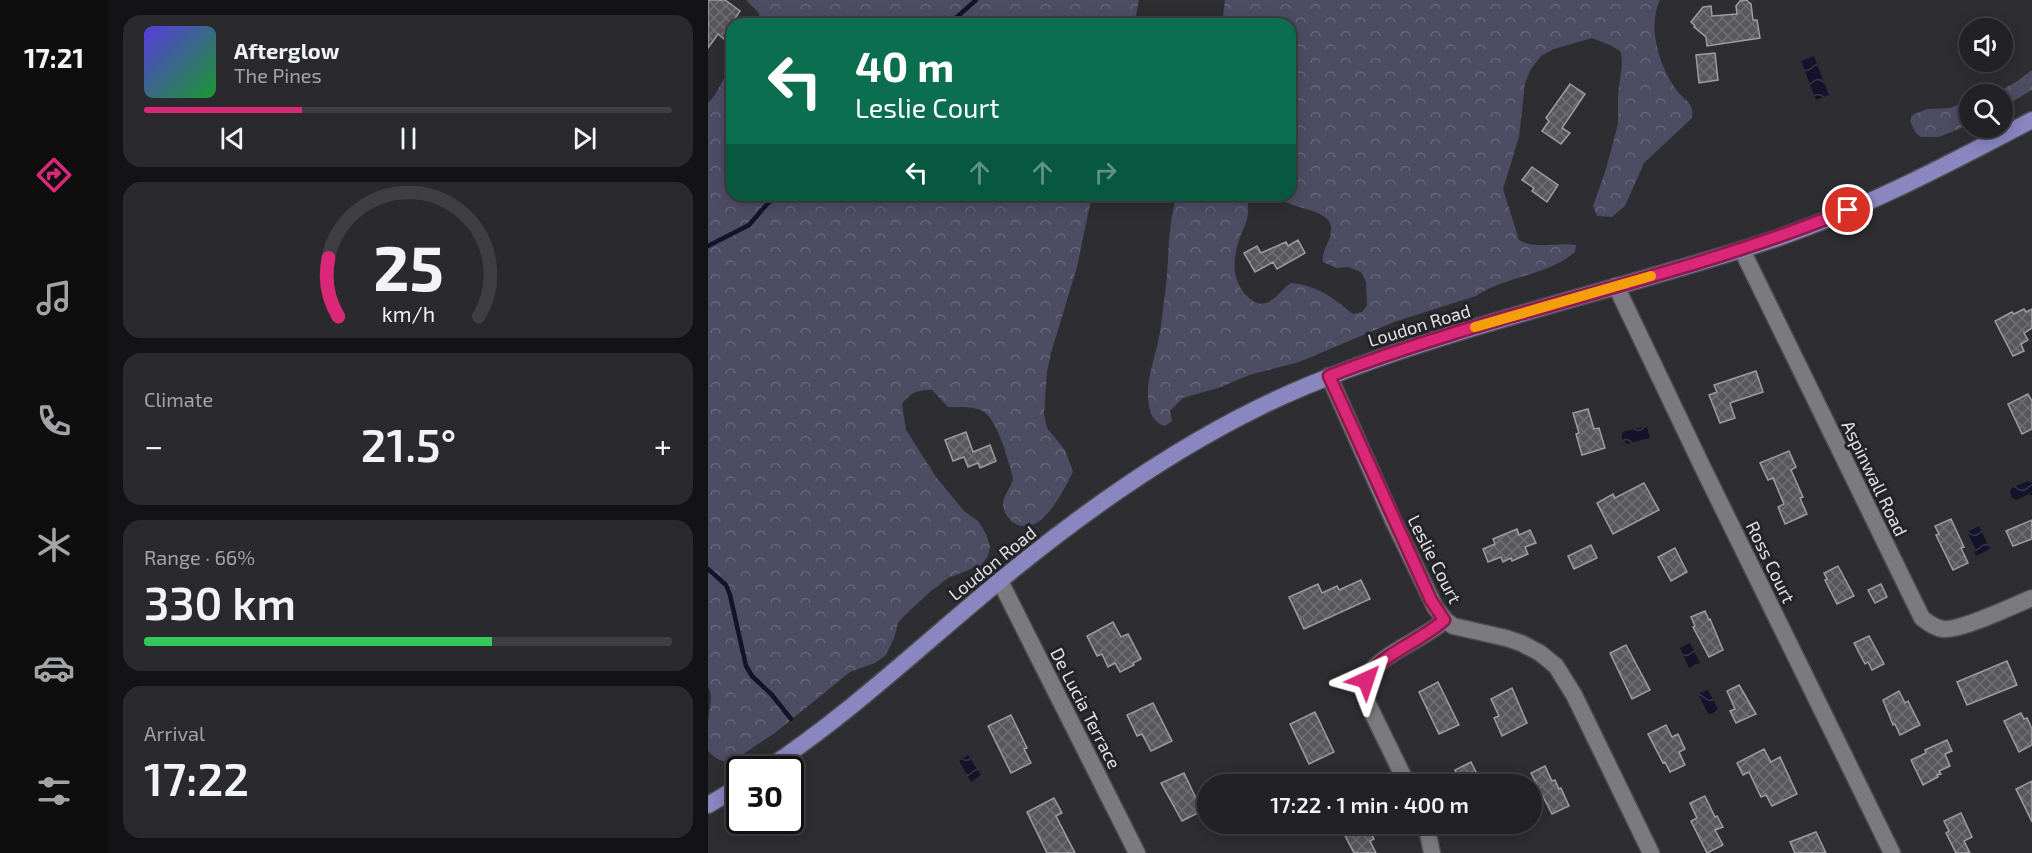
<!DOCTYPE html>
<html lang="en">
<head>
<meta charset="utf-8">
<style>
	body { margin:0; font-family:"Exo 2",sans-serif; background:#2a2a2e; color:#f1f3f6; height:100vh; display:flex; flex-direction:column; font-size:22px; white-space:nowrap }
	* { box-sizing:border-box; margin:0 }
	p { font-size:20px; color:#a2a4a7 }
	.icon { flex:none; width:33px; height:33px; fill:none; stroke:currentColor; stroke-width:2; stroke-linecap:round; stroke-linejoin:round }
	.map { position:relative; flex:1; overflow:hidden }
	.details { display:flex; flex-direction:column; gap:15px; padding:15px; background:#131315; width:600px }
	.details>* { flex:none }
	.banner { position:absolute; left:18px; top:18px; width:570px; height:183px; border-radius:18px; box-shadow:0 3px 15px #0003,0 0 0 2px #3f3f43; background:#0b6e4f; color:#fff; overflow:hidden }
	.fabs { position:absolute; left:1251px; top:18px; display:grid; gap:12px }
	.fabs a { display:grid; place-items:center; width:54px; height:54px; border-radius:50%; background:#222226; box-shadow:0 3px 15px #0003,0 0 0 2px #3f3f43; font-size:30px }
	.speed { position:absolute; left:18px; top:756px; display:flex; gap:12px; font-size:30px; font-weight:700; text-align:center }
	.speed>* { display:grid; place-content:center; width:78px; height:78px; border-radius:50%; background:#222226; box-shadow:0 3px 15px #0003,0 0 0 2px #3f3f43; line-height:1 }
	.speed .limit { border:3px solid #111; border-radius:9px; background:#fff; color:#111 }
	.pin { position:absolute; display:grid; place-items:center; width:51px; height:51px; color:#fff; margin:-26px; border:3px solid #fff; border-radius:50%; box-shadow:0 2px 6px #0007 }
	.me { position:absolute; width:66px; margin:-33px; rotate:42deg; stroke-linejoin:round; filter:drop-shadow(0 0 4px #0008) }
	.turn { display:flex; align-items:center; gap:21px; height:126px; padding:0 30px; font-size:27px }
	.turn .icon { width:78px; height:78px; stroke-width:2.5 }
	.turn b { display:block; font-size:42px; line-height:51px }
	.lanes { display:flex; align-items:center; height:57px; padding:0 30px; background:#0003; justify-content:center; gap:30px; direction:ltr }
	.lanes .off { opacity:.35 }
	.big { font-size:45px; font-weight:600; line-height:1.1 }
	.details .card { flex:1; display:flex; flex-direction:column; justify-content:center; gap:9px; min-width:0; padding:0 21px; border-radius:18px; background:#2a2a2e }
	.details .dial { align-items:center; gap:0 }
	.dial svg { height:156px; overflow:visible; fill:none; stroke:#3f3f43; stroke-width:7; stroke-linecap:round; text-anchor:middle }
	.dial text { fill:#f1f3f6; stroke:none }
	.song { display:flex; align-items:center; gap:18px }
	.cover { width:72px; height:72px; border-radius:9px; background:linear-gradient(135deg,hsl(250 70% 55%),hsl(130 70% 35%)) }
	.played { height:6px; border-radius:3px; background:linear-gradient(90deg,#db2777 30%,#3f3f43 30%) }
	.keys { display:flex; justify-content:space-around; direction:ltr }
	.heat { display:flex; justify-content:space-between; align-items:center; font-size:33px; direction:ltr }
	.charge { height:9px; border-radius:4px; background:linear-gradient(90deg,#34c759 66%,#3f3f43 0) }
	.trip { position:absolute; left:489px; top:774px; width:345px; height:60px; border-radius:30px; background:#222226; box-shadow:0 3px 15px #0003,0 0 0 2px #3f3f43; font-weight:600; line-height:60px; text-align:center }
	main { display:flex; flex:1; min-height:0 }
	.dock { display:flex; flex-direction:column; width:108px; justify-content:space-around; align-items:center; background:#0e0e0f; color:#a2a4a7 }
	.dock .icon { width:42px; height:42px }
	.dock .selected { color:#db2777 }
	.dock b { font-size:27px; color:#f1f3f6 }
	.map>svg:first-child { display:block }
</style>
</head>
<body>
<main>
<nav class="dock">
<b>17:21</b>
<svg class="icon selected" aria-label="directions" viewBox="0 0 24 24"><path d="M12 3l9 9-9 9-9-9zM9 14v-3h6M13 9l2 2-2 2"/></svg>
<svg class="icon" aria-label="music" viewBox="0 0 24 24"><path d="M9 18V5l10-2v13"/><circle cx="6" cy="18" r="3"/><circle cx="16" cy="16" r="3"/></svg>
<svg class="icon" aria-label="phone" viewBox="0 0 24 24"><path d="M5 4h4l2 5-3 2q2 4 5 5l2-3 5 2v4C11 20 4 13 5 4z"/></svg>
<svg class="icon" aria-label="climate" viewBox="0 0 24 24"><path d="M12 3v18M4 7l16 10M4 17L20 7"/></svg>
<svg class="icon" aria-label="car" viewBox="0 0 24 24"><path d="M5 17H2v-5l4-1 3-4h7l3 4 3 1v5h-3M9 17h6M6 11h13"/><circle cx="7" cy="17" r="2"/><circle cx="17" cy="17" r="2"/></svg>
<svg class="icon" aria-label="filters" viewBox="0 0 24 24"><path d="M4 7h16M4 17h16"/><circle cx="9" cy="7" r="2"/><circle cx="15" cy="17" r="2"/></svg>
</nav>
<section class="details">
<div class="card">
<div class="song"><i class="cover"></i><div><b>Afterglow</b><p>The Pines</p></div></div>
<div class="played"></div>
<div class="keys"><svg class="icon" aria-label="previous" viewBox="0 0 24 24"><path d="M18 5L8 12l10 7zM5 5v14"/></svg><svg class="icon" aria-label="pause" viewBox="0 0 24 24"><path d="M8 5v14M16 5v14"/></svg><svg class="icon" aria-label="next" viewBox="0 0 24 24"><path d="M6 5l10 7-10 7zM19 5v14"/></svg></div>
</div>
<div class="card dial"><svg viewBox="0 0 100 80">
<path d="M14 69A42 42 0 1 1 86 69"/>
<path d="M14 69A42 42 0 0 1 9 39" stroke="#db2777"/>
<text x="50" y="56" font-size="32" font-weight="700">25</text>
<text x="50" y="72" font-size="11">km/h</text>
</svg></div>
<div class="card"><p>Climate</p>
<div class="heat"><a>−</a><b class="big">21.5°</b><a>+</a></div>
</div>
<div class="card"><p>Range · 66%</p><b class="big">330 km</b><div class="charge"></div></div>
<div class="card"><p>Arrival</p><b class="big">17:22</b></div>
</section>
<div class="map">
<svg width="1324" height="853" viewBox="0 0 1324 853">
	<defs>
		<pattern id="forest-crowns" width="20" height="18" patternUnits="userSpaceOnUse" patternTransform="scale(1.5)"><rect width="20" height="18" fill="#4c4c63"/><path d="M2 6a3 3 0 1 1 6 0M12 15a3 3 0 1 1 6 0" fill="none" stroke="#666679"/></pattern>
		<pattern id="water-waves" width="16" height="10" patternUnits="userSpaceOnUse" patternTransform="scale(1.5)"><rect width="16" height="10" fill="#14132a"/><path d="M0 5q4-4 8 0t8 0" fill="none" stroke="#363549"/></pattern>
		<pattern id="building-cross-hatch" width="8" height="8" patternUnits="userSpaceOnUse" patternTransform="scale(1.5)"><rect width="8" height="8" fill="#58585c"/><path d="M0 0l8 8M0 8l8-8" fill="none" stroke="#707073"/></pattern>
	</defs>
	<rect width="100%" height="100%" fill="#2e2e32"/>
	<g fill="url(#forest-crowns)">
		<polygon points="38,0 431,0 426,24 47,24 51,19 51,13"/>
		<path d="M 517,0 L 952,0 C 939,26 951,65 967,88 C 976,102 986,100 984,118 L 936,163 L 917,206 L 904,217 L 889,216 L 885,206 L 898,169 L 910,124 L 910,96 L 914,64 L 913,52 L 904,46 L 884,38 L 846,49 L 833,56 L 823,69 L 817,83 L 811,137 L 795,189 L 811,240 C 827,250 849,242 868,245 L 867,252 C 839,276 798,276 768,296 L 686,322 L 591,362 L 541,375 L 513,387 L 475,398 L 462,411 L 464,421 L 457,426 C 443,422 441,410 440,397 C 439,379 446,360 450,342 C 453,329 454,315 456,301 C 462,266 458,229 469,195 L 539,195 C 540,202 541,211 539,219 C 538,223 536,227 534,232 C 525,254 521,279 540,297 C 545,302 550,305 557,303 C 567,301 574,289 583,283 C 610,286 624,297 645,314 L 654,312 L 659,306 L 658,282 L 653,272 L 640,267 L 628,268 L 615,262 C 613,250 623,242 623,230 C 625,207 581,211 567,195 L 582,195 L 582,24 L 514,24 Z"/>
		<path d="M 24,63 L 24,195 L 384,195 L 369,267 L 343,353 L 339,372 L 336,414 L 339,428 L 357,450 L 365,472 C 355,491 333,539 306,523 C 300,519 295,511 295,504 C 295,495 304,487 305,478 C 300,461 290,418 273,410 C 263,406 251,407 240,407 L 224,390 C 211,390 202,392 194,404 L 198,430 L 228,477 L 256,511 L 270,521 L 278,534 L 282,546 L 280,556 L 273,565 L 240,578 L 223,591 L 196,616 L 190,623 L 186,638 L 178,655 L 167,663 L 142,672 L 68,732 L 25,761 C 14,763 8,759 0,751 C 0,741 0,731 0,721 C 1,708 6,698 0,686 L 0,103 L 7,95 Z"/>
		<polygon points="1324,70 1324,90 1295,107 1294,94 1286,94 1308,82"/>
		<polygon points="1261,100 1261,125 1231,137 1213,137 1207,132 1202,121 1204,115 1219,109 1242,108"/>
	</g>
	<g fill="url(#water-waves)">
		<polygon points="1106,56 1121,95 1108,100 1093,61"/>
		<polygon points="939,426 942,438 918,444 917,441 914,441 914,432"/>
		<polygon points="1320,481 1324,483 1324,496 1321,494 1309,500 1304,498 1302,492 1304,488"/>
		<polygon points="1271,526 1282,549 1268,556 1266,551 1268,550 1259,532"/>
		<polygon points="982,643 992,663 981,668 972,648"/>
		<polygon points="1000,690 1010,709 1004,714 1003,713 1000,714 990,694"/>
		<polygon points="260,755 273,775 263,782 251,761"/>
	</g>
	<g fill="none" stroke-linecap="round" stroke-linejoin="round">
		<g stroke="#14132a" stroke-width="4.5">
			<polyline points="241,24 268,0"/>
			<polyline points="0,246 41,225 60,203 75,195"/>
			<polyline points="0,569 18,585 22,595 38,666 44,676 64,695 83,719"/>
		</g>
	</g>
	<g fill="url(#building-cross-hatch)" stroke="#9d9da1" stroke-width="1.5">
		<polygon points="0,0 17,0 32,11 26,20 30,22 24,24 24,31 17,40 10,34 0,48"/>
		<polygon points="1038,0 1043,4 1045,20 1049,20 1052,38 999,46 998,37 986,27 987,26 983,22 995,7 1003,6 1004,16 1029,14 1028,6 1032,1"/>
		<polygon points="1007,53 1010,80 991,83 988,55"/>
		<polygon points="862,84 877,94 854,128 862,133 853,144 834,131 841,121 838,118"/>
		<polygon points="824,167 850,185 839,202 824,191 826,188 814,180"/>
		<polygon points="590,240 597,253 569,269 565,262 547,272 536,253 549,246 553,253 578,242 580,246"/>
		<polygon points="1316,309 1318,312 1324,309 1324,328 1316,333 1320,340 1313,344 1316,351 1305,356 1287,321 1304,312 1306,314"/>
		<polygon points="1048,371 1055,392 1022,403 1027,418 1012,423 1001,395 1009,392 1006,385"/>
		<polygon points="1320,394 1324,401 1324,429 1314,434 1300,404"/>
		<polygon points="880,409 886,429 891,428 897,448 874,455 868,434 871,433 865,413"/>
		<polygon points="258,432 265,452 282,445 288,461 272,468 270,463 260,467 256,457 245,461 237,440"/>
		<polygon points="1081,451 1088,467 1083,470 1095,497 1092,498 1099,514 1077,524 1070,507 1076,504 1065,478 1060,480 1052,463"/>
		<polygon points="936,483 951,510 905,534 889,503 905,494 907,498"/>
		<polygon points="1243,519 1256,547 1253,548 1260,563 1245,570 1228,535 1231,534 1227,526"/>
		<polygon points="1324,520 1324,539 1305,546 1298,531"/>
		<polygon points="809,529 811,535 822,530 828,543 817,547 820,554 804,561 803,558 795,562 793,557 780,562 775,549 787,544 785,539"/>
		<polygon points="883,545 889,558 866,569 860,556"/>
		<polygon points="967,548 979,572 963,581 950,557"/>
		<polygon points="1130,566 1146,596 1129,604 1117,580 1119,579 1116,573"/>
		<polygon points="653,580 662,599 596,629 581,597 610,584 614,593 629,586 631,590"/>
		<polygon points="1173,584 1179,597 1167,603 1160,590"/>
		<polygon points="997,611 1001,620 1002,619 1015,650 1001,657 985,627 987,626 983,617"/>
		<polygon points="405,622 413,637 420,634 433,659 425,663 426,665 412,672 407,663 400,667 394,654 389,656 379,636"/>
		<polygon points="1161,636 1176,664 1164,670 1160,662 1157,664 1146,643"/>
		<polygon points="918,645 942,690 924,699 902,653"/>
		<polygon points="1299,661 1309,685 1259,705 1249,682"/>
		<polygon points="730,682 751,725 731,734 711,692"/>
		<polygon points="1031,685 1048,714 1028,723 1022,711 1027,709 1019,691"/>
		<polygon points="804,688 819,723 794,736 786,718 791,716 783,699"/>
		<polygon points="1191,691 1197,703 1200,701 1212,725 1192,735 1187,724 1185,725 1175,700"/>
		<polygon points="445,703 464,741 443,751 434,734 429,736 419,715"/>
		<polygon points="607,712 626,752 601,764 582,724"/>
		<polygon points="1313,713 1316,719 1319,718 1324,729 1324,745 1311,752 1296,721"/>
		<polygon points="303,715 319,748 316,749 323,763 303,773 280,726"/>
		<polygon points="958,725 964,737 970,734 977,749 971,752 977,765 962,772 957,762 955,763 940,734"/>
		<polygon points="1239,740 1244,751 1237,754 1242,766 1231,771 1233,774 1229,775 1230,777 1215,785 1203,760 1218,753 1217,750"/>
		<polygon points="1056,749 1063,762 1072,757 1089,794 1064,806 1058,795 1053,797 1041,772 1035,775 1029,763"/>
		<polygon points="763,762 774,784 730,784 749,775 747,770"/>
		<polygon points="837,766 844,781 847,780 851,789 853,788 861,806 844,814 823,773"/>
		<polygon points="476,773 494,811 474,821 453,783"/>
		<polygon points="1324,781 1324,822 1308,789"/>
		<polygon points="997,796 1007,817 1009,816 1015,827 1007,830 1015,845 999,853 983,821 989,818 982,803"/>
		<polygon points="346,798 354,813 348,816 367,853 339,853 319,812"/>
		<polygon points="1253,813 1264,837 1256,841 1262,853 1248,853 1238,833 1241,831 1236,821"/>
		<polygon points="631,824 659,824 666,839 662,841 668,853 646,853"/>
		<polygon points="1108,832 1118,853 1087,853 1082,842"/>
	</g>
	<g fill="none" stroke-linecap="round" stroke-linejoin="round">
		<g stroke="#4b4b4f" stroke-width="19">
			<g id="minor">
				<path d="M 1034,250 L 1214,618 C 1220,623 1227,628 1235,629 C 1253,631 1304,606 1324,598"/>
				<polyline points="908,286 994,466 1184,853"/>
				<polyline points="621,376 685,520 727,607 737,620 745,626 798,638 813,643 832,653 848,666 866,695 943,853"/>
				<polyline points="292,581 429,853"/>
				<path d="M 699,784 L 660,704 C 657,696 656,685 660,676 C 669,656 718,638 737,620"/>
				<polyline points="718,824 724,853"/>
			</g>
		</g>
		<g stroke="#4b4b4f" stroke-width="19">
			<g id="primary">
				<path d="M 57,770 C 142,714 215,644 294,579 C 374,513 458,453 552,407 C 613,377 677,355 742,335 C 848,302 956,275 1061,241 C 1153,210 1239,165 1324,120"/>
				<polyline points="0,805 32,786"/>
			</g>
		</g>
		<use href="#minor" stroke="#7b7b7f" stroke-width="16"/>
		<use href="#primary" stroke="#8986c0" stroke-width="16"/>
	</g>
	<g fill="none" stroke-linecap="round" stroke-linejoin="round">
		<g stroke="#8e194d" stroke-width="15">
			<path id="route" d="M 658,680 C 667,657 717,639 736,620 L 723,600 L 621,376 C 791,310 972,279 1140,210"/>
		</g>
		<use href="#route" stroke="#db2777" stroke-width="10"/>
		<polyline stroke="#f59e0b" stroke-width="10" points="767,327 943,276"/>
	</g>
	<g text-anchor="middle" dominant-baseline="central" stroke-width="6" stroke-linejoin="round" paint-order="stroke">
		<g font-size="18" fill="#e3e3e5" stroke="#242428">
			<text transform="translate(711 325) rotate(-17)">Loudon Road</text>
			<text transform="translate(1167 478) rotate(64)">Aspinwall Road</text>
			<text transform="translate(727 559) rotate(63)">Leslie Court</text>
			<text transform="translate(1063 562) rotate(64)">Ross Court</text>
			<text transform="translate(284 563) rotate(-39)">Loudon Road</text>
			<text transform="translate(378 708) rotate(63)">De Lucia Terrace</text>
		</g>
	</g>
</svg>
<div class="fabs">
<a><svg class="icon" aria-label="sound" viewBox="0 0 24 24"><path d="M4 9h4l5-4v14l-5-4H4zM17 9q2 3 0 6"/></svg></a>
<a><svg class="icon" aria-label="search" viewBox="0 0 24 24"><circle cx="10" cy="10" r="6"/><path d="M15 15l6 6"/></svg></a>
</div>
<div class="speed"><div class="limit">30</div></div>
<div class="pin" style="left:1140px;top:210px;background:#d93025"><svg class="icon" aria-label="arrive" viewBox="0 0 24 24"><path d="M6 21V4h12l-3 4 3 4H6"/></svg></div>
<svg class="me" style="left:658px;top:680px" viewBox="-20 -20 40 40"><path d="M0-17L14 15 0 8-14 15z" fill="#db2777" stroke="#fff" stroke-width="4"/></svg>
<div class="trip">17:22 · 1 min · 400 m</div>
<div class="banner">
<div class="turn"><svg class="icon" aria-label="left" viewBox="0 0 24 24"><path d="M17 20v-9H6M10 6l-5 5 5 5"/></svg><div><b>40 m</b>Leslie Court</div></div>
<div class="lanes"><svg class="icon" aria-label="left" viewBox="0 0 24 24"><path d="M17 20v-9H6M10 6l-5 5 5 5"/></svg><svg class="icon off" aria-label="ahead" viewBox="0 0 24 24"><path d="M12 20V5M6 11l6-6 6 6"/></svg><svg class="icon off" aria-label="ahead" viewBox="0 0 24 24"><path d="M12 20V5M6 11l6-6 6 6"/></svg><svg class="icon off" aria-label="right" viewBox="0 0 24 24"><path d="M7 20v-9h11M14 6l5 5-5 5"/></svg></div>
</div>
</div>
</main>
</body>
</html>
